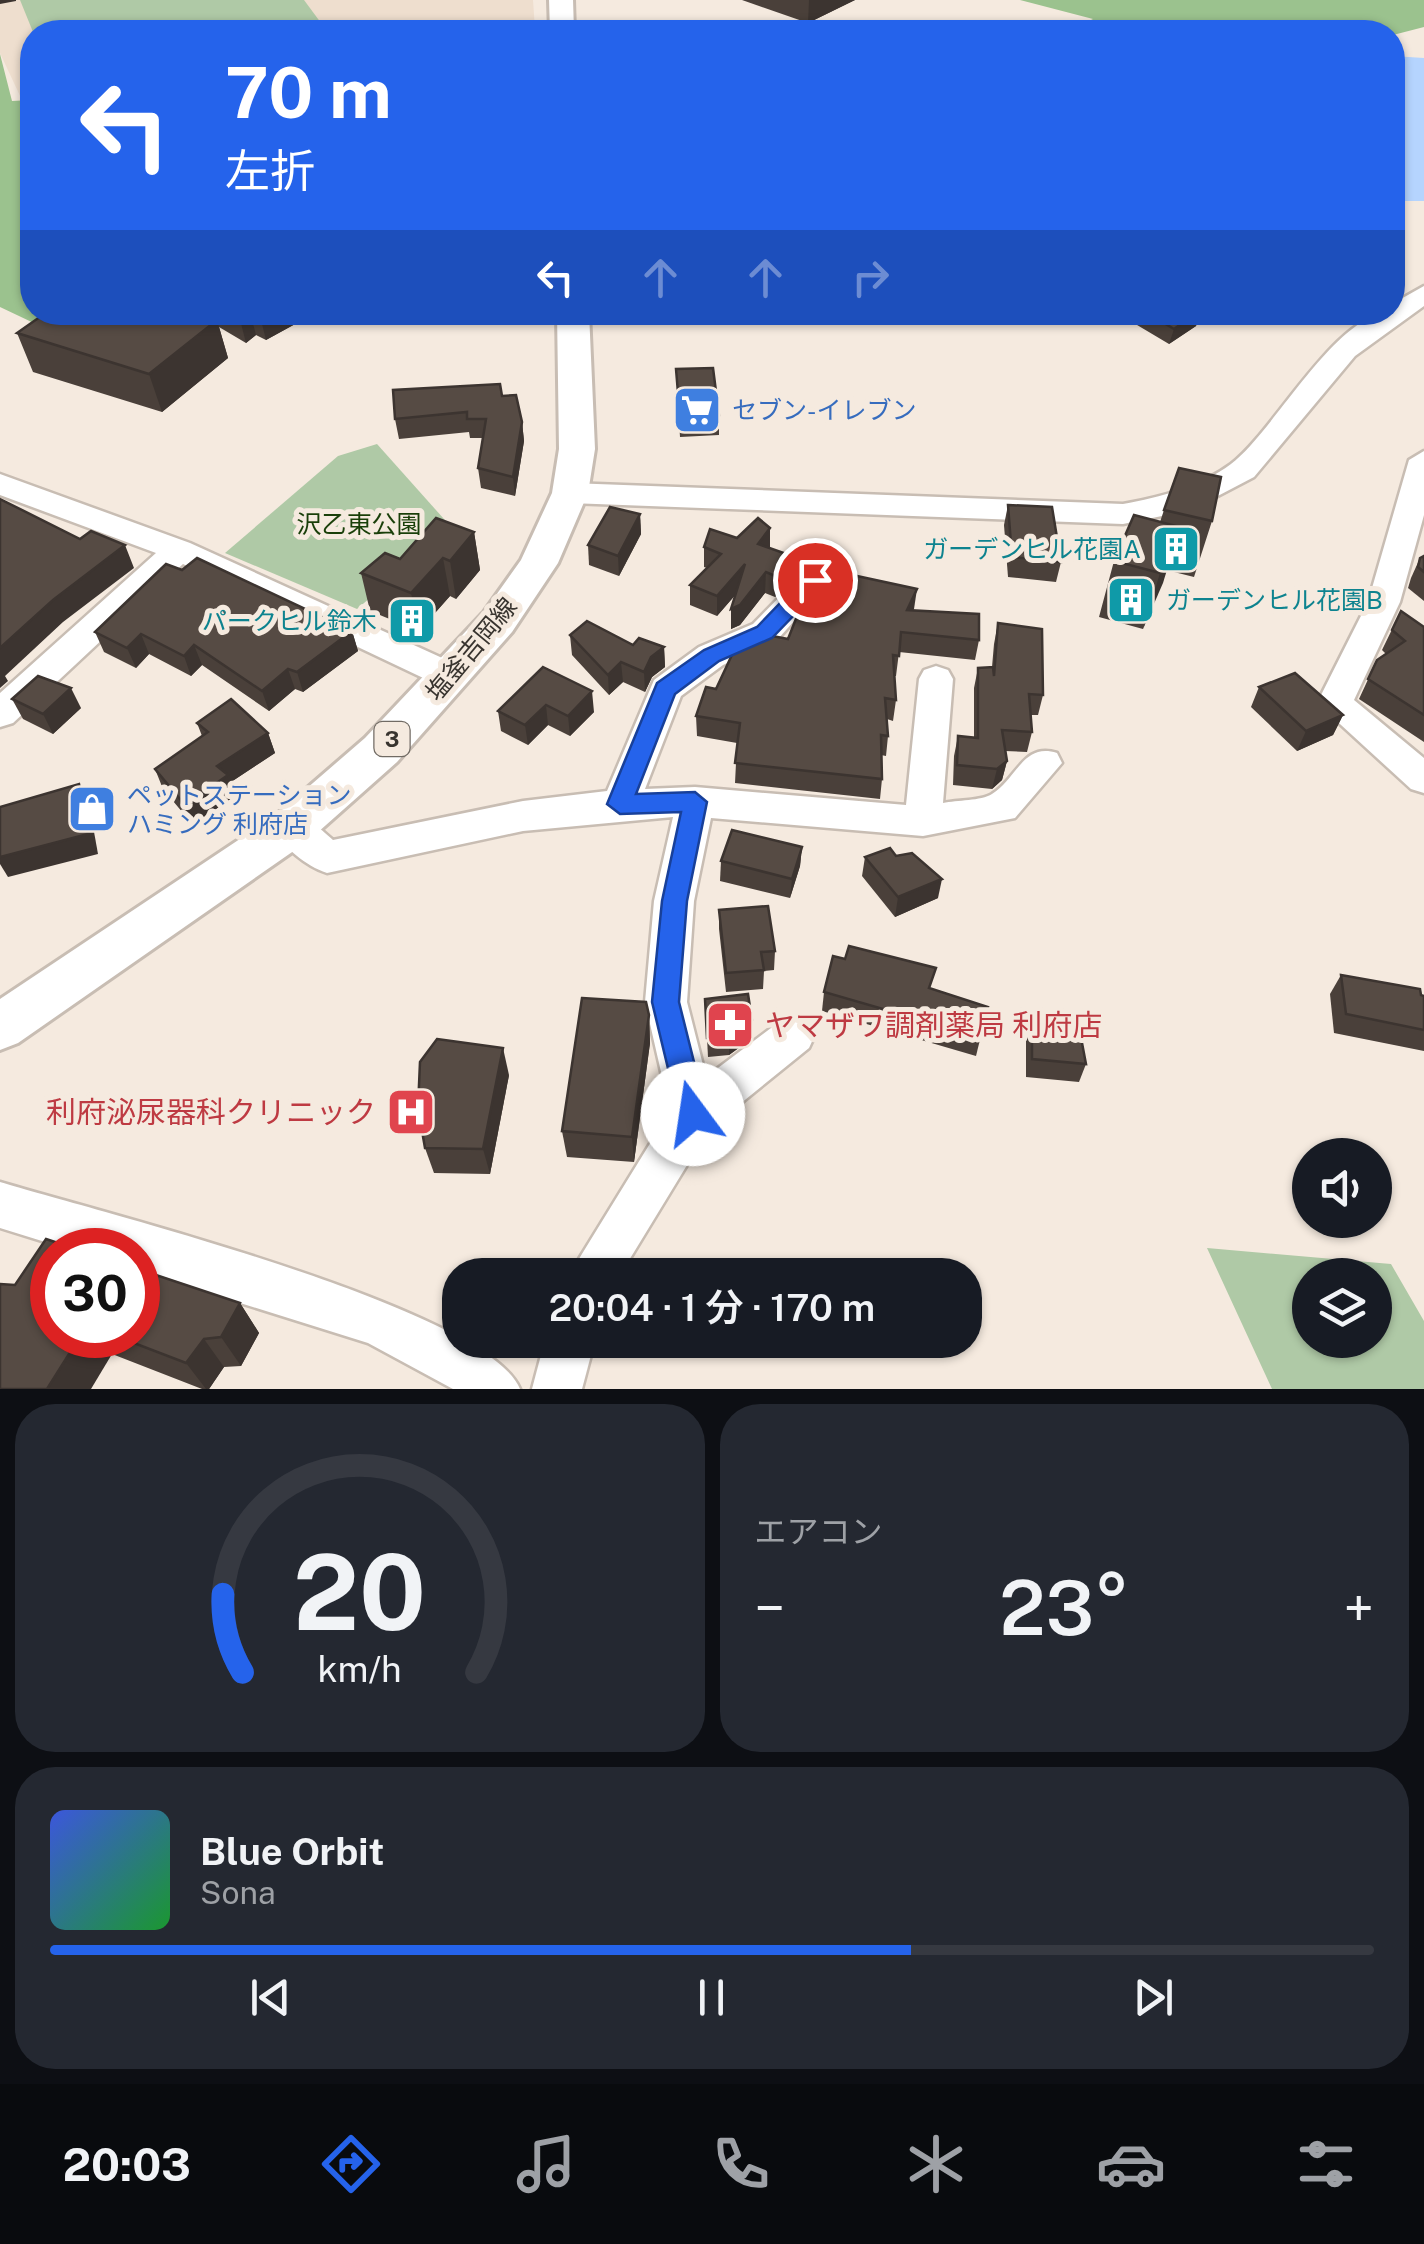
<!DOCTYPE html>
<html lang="ja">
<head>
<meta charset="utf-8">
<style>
	body { margin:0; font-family:"Public Sans","Noto Sans JP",sans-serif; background:#242831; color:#f1f3f6; height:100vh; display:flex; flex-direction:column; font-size:38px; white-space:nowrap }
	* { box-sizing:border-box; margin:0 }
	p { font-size:32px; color:#9ea1a6 }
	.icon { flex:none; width:55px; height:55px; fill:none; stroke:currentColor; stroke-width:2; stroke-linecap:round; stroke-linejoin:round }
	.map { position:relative; height:1389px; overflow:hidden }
	.side { display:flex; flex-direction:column; gap:15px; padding:15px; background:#0d0f14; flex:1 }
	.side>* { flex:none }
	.guide { position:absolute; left:20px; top:20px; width:1385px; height:305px; border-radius:40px; box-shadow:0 2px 8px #0004; background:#2563eb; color:#fff; overflow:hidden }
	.controls { position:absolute; left:1292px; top:1138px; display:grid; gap:20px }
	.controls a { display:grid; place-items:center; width:100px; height:100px; border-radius:50%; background:#171b24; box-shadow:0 2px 8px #0004; font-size:50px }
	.speed { position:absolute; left:30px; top:1228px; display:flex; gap:20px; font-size:50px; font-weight:700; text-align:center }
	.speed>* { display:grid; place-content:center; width:130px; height:130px; border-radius:50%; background:#171b24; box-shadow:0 2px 8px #0004; line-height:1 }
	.speed .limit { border:15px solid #d22; background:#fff; color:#111 }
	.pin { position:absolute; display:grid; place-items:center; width:85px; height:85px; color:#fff; margin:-42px; border:5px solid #fff; border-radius:50%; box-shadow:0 2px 10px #0007 }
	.me { position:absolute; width:110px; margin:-55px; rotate:346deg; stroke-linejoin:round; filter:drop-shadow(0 0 8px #0008) }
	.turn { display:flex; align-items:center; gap:35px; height:210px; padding:0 40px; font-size:45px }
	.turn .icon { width:130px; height:130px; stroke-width:2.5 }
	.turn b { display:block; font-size:70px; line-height:85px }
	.lanes { display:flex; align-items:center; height:95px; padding:0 40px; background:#0003; justify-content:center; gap:50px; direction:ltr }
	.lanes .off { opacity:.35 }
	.big { font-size:75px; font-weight:600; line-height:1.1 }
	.side .card { flex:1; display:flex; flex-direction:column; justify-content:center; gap:15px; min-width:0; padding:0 35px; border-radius:40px; background:#242831 }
	.side .dial { align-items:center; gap:0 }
	.dial svg { height:260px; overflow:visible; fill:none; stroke:#363941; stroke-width:7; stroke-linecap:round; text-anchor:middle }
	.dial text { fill:#f1f3f6; stroke:none }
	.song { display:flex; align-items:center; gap:30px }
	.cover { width:120px; height:120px; border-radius:15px; background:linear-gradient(135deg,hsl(230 70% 55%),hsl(130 70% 35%)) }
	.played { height:10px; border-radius:5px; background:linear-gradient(90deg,#2563eb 65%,#363941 65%) }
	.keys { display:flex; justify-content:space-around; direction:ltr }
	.heat { display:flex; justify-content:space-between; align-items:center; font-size:55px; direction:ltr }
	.side .tiles { flex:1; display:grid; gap:15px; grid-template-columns:1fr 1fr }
	.card:last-child { grid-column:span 2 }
	.trip { position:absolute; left:442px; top:1258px; width:540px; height:100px; border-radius:40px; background:#171b24; box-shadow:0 2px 8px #0004; font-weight:600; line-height:100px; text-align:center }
	.tab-bar { display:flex; height:160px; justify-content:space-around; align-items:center; background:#090b0e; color:#9ea1a6 }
	.tab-bar .icon { width:70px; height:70px }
	.tab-bar .active { color:#2563eb }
	.tab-bar b { font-size:45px; color:#f1f3f6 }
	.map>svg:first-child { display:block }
</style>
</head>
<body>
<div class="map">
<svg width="1424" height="1389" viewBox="0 0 1424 1389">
	<rect width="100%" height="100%" fill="#f5eadf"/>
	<polygon fill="#eedece" points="0,0 533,0 535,29 32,32 32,97 21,98 0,53"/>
	<g fill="#afc9a6" fill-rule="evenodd">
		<polygon points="20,0 304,0 324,27 300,32 33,32"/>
		<polygon points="377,444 452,528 357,609 225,553 338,456"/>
		<path d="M 1207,1248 L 1391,1264 L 1424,1321 L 1424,1389 L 1272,1389 ZM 1310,1275 L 1375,1275 L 1375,1340 L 1310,1340 Z"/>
	</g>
	<g fill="#9bc28e">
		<polygon points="1020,0 1424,0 1424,27 1393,35 1080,32 1077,27 1093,19"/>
		<polygon points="0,54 12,101 32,100 32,312 91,313 57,334 0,307"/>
	</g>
	<polygon fill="#b5d4fe" points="1393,56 1424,58 1424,201 1393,201 1393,98 1405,91 1393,83"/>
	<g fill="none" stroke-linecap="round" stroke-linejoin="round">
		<g stroke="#c8bdb3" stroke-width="5">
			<g id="minor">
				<path d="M 1424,286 L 1424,306 L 1355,356 L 1254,477 L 1191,510 L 1123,524 L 570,503 L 555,493 L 570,483 L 1123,504 C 1161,497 1200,487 1231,464 C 1274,432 1336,312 1392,312 L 1392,304 Z"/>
				<polygon points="1424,451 1424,515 1400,602 1354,700 1424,758 1424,793 1411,789 1317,703 1368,602 1409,460"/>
				<polygon points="0,474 190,543 462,667 467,676 462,685 450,688 438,685 183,564 13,723 0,727 0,693 156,553 0,495"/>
				<path d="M 815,569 L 826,572 L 831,580 L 777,640 L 723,665 L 681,696 L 645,789 L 695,787 L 906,805 L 919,679 L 924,670 L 936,666 L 948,670 L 953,679 L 943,803 C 957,800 981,801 992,794 C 1017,779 1023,742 1057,753 L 1062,763 L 1015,818 L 923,836 L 711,818 L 694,901 L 687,1002 L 706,1077 L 779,1022 L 794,1016 L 809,1022 L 815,1035 L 809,1048 L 709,1129 L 620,1275 L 569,1275 L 670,1111 L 645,1002 L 654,901 L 673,817 L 523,831 L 327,873 C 306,866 283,847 273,828 L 279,817 C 303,809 315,825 333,840 L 523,801 L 607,791 L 654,680 L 699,647 L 753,624 L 804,572 Z"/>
				<path d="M 0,1182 C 99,1212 487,1308 520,1389 L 453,1389 L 368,1343 L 138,1271 L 138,1250 L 71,1250 L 0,1228 Z"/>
				<polygon points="545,1340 595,1340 582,1389 532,1389"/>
			</g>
		</g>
		<g stroke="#c8bdb3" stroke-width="6">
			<g id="major">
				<polygon points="549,0 573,0 574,32 550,32"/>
				<polygon points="557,312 589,312 595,449 588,493 558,563 512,632 397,762 308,841 18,1043 0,1050 0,999 276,815 365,738 484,612 521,560 552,493 559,449"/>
			</g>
		</g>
		<use href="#minor" fill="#fff" fill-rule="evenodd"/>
		<use href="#major" fill="#fff" fill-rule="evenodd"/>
	</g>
	<g fill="#4a403a">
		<polygon points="742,0 855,0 808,23"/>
		<polygon points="193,312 317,312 266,340 256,335 246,343 219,327 228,358 162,412 33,372 17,333"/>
		<polygon points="1097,312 1206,312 1199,317 1196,326 1169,344 1127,319 1120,324"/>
		<polygon points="676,369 719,415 719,435 680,437"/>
		<polygon points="502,396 522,422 524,441 515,496 481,488 478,468 483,438 470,438 469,432 399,439 395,419"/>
		<polygon points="1008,505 1061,562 1056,582 1008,577 1004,525"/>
		<polygon points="1164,510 1212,521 1194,577 1166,570 1143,629 1099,617 1114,561 1160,522"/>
		<polygon points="640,514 641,534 619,576 589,565 588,545"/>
		<polygon points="474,532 480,570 456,599 450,596 419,631 370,611 361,573"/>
		<polygon points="704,547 770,548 794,577 775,597 765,593 740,625 731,629 731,609 735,595 717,616 690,605 690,585 707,568 704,567"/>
		<polygon points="1424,556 1424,601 1408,588 1411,578 1420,558"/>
		<polygon points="913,611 979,640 975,660 899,652 896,676 894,676 896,700 893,721 887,719 888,736 886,756 881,755 882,779 880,799 735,783 737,743 697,736 696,716 716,689 788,639"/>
		<polygon points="1401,611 1424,627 1424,742 1359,699 1377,660 1386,654 1382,650"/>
		<polygon points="998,623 1043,695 1038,715 1031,715 1032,732 1027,752 1005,751 1007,761 1002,780 992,789 953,785 954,756 958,736 974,738 974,688 978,668 992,667 994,644"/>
		<polygon points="352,631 358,651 303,692 295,689 269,711 202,665 191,676 149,654 136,668 104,652 95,632"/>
		<polygon points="570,635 633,645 664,647 665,667 652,677 645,692 623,682 609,695 572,655"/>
		<polygon points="543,667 594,712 570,736 548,725 528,745 501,731 498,711"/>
		<polygon points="1259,687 1343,715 1333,735 1297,751 1251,707"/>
		<polygon points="12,699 81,708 53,734 23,719"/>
		<polygon points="197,723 268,733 275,753 231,782 236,795 193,825 163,789 155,769 202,736"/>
		<polygon points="802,847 800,866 790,898 720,881 721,861"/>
		<polygon points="865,857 938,898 895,917 862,876"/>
		<polygon points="719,910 775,951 774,970 764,971 763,989 726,992 719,929"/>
		<polygon points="1341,975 1424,996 1424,1051 1334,1033 1330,994"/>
		<polygon points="931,989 988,1007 976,1056 822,1011 824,992"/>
		<polygon points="705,999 751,1039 729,1055 708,1057"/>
		<polygon points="649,1015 650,1043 634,1162 567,1157 562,1131"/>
		<polygon points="1032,1020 1086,1064 1079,1082 1026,1077 1026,1038"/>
		<polygon points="509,1075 490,1174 434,1173 425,1148"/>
		<polygon points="240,1303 259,1333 241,1366 224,1367 209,1389 202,1389 112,1354 52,1335 138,1335"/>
	</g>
	<g fill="#3c3430">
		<polygon points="0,0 16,0 16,1 0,4"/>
		<polygon points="809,0 855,0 808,23"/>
		<polygon points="238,312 250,312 256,335 246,343"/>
		<polygon points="259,312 317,312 266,340"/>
		<polygon points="1123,312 1129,312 1127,319 1120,324"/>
		<polygon points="1192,312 1206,312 1199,317 1196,326 1169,344 1174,329"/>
		<polygon points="217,320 228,358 162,412 149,374"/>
		<polygon points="522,422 524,441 515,496 513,477"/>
		<polygon points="640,514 641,534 619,576 618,556"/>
		<polygon points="1180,527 1163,583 1143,629 1160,573"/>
		<polygon points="770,528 770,548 758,544"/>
		<polygon points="474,532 480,570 456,599 450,561"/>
		<polygon points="125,545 134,568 63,622 5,676 8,681 0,688 0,648 53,600"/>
		<polygon points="795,557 794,577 775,597 775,576"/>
		<polygon points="443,558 450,596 419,631 411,593"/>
		<polygon points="745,564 745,584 717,616 717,596"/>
		<polygon points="766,572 765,593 740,625 731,629 731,609"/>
		<polygon points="917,589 914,609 904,630 907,610"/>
		<polygon points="352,631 358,651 303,692 297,672"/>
		<polygon points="141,634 149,654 136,668 127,648"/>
		<polygon points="194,645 202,665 191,676 184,656"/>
		<polygon points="664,647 665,667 652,677 645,692 644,672 651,657"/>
		<polygon points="621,662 623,682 609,695 608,675"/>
		<polygon points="288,669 295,689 269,711 262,691"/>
		<polygon points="71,688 81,708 53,734 43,714"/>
		<polygon points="592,691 594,712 570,736 568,716"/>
		<polygon points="546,705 548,725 528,745 525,725"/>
		<polygon points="1343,715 1333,735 1297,751 1306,731"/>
		<polygon points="268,733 275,753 231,782 236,795 193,825 185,805 217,766"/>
		<polygon points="1007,761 1002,780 992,789 997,769"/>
		<polygon points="79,784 89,804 98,854 8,877 0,864 0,857"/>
		<polygon points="802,847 800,866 790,898 792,879"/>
		<polygon points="942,879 938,898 895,917 898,897"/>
		<polygon points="649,1015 650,1043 634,1162 632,1137"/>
		<polygon points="752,1020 751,1039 729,1055 729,1037"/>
		<polygon points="503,1048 509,1075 490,1174 483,1149"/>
		<polygon points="240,1303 259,1333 241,1366 221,1337"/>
		<polygon points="81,1335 96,1335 112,1354 91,1389 47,1389"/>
		<polygon points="204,1339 224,1367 209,1389 206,1389 186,1363"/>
	</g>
	<g fill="#564b44" stroke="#3c3430" stroke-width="2.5">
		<polygon points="47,312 191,312 217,320 149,374 17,333"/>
		<polygon points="1146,312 1198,312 1174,329"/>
		<polygon points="713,368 719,415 680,417 676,369"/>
		<polygon points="500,384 502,396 516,395 522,422 513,477 478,468 486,419 467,419 467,412 395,419 393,390"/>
		<polygon points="1179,468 1221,477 1212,521 1164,510"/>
		<polygon points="0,499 80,539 91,531 125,545 53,600 0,648"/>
		<polygon points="1008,505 1052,507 1061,562 1012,557"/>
		<polygon points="610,507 640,514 618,556 588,545"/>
		<polygon points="1134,515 1180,527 1160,573 1114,561"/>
		<polygon points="436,518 474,532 450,561 443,558 411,593 361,573 385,553 400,559"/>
		<polygon points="758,518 770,528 758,544 795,557 775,576 766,572 740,605 731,609 745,564 717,596 690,585 721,554 704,547 710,529 737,538"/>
		<polygon points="1424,556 1424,572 1418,567 1420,558"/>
		<polygon points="197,558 352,631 297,672 288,669 262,691 194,645 184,656 141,634 127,648 95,632 166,564 182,570"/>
		<polygon points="834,564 857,576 917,589 907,610 979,614 979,640 901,632 899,656 893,655 896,700 885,698 888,736 881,735 882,779 735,763 740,723 696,716 706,687 716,689 738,642 757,633 788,639 805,596"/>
		<polygon points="1401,611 1424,627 1424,715 1368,679 1377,660 1405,641 1392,630"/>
		<polygon points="587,621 633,645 639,638 664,647 651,657 644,672 621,662 608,675 570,635"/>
		<polygon points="998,623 1042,629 1043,695 1029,694 1032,732 1002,730 1007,761 997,769 957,765 958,736 978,738 978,668 993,667 994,676"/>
		<polygon points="543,667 592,691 568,716 546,705 525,725 498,711"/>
		<polygon points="1295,673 1343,715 1306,731 1259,687"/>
		<polygon points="38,676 71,688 43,714 12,699"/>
		<polygon points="231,699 268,733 217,766 228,775 185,805 155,769 208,732 197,723"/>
		<polygon points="79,784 88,834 0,857 0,807"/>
		<polygon points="732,830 802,847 792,879 721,861"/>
		<polygon points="890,848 896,856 912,853 942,879 898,897 865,857"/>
		<polygon points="768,906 775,951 761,952 764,970 726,973 719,910"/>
		<polygon points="849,946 936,968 929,988 988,1007 980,1037 824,992 833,956 845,959"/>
		<polygon points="1341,975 1420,989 1421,995 1424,996 1424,1030 1346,1014"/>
		<polygon points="748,994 752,1020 729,1037 707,1038 705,999"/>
		<polygon points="582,998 646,1002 649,1015 632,1137 562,1131"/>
		<polygon points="1032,1020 1079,1027 1086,1064 1032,1059"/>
		<polygon points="437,1039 503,1048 483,1149 425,1148 418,1108 420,1062"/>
		<polygon points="46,1239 79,1250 52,1250 52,1335 81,1335 47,1389 0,1389 0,1284 15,1285"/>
		<polygon points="138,1269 240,1303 221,1337 204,1339 186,1363 113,1335 138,1335"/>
	</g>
	<polygon fill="#2563eb" stroke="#184099" stroke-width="2.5" points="815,572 826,580 823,585 772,638 719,661 675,694 636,794 695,792 707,802 687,901 679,1002 707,1114 703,1124 693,1127 683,1124 679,1114 652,1002 662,901 681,812 620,814 607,804 657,683 704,650 757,627 808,574"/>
	<defs>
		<g id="supermarket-square" transform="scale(2.5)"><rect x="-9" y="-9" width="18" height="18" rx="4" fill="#3f7fe0" stroke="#f5eadf"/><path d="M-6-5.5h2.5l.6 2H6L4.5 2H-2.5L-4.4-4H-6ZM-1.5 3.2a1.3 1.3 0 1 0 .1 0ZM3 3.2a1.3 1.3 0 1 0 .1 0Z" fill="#fff"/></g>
		<g id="building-square" transform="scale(2.5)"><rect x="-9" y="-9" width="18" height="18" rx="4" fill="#0f9aa8" stroke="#f5eadf"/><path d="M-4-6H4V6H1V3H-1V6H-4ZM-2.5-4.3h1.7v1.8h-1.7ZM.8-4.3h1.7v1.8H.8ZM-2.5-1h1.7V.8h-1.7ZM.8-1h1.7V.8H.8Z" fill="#fff"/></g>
		<g id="shop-square" transform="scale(2.5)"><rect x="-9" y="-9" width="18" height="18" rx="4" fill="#3f7fe0" stroke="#f5eadf"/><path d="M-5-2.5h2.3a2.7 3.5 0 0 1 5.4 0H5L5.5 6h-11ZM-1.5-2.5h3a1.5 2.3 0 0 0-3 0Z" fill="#fff"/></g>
		<g id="pharmacy-square" transform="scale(2.5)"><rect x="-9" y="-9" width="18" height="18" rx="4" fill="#e0444e" stroke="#f5eadf"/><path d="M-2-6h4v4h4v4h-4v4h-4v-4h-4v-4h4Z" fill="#fff"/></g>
		<g id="hospital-square" transform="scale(2.5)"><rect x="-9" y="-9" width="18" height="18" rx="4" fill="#e0444e" stroke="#f5eadf"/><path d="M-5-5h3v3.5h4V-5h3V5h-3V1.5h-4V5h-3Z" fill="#fff"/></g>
	</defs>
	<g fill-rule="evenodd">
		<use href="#supermarket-square" x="697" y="410"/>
		<use href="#building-square" x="1176" y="549"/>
		<use href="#building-square" x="1131" y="600"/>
		<use href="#building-square" x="412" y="621"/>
		<use href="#shop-square" x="92" y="809"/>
		<use href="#pharmacy-square" x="730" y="1025"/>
		<use href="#hospital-square" x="411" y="1112"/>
	</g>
	<g text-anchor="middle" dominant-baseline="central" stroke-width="10" stroke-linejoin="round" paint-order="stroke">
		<rect fill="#f5eadf" stroke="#716b64" stroke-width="2.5" x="374.5" y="722" width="35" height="34" rx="8"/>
		<g font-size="22" font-weight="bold" fill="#38342f">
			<text x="392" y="739">3</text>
		</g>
		<g font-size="25" fill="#366cbe" stroke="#f5eadf" text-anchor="start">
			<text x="732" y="410">セブン-イレブン</text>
			<text x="127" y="795">ペットステーション<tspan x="127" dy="29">ハミング 利府店</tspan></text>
		</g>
		<g font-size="25" fill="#193f09" stroke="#f5eadf">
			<text x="359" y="524">沢乙東公園</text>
		</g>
		<g font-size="25" fill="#0d838f" stroke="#f5eadf" text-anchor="end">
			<text x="1141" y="549">ガーデンヒル花園A</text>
			<text x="1166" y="600" text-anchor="start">ガーデンヒル花園B</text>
			<text x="377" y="621">パークヒル鈴木</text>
		</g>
		<g font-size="25" fill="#38342f" stroke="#f5eadf">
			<text transform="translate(471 649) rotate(-50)">塩釜吉岡線</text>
		</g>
		<g font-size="30" fill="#be3a42" stroke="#f5eadf" text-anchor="start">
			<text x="765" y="1025">ヤマザワ調剤薬局 利府店</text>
			<text x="376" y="1112" text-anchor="end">利府泌尿器科クリニック</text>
		</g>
	</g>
</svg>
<div class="controls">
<a><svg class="icon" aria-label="sound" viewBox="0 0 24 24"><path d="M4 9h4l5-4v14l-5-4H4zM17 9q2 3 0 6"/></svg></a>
<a><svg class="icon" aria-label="layers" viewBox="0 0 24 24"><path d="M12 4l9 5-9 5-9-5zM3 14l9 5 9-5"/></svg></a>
</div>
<div class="speed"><div class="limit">30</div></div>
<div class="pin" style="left:815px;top:580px;background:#d93025"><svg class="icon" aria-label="arrive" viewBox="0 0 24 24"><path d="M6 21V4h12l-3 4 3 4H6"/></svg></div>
<svg class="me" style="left:693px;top:1114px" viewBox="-20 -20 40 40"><circle r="19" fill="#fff"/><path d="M0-13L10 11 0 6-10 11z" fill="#2563eb"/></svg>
<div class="trip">20:04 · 1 分 · 170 m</div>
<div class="guide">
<div class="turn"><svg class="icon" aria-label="left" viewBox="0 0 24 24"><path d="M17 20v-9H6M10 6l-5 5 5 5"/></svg><div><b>70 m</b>左折</div></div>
<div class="lanes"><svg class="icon" aria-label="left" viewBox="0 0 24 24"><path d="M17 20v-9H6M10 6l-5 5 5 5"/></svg><svg class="icon off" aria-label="ahead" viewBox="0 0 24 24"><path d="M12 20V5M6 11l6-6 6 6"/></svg><svg class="icon off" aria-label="ahead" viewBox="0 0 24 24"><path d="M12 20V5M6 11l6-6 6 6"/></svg><svg class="icon off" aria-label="right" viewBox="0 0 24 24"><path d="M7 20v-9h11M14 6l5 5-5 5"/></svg></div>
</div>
</div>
<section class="side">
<div class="tiles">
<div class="card dial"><svg viewBox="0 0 100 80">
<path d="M14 69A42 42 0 1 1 86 69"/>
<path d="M14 69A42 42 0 0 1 8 45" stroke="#2563eb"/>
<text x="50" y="56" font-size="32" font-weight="700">20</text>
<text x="50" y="72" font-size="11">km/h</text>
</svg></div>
<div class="card"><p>エアコン</p>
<div class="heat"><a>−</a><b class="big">23°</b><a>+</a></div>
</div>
<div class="card">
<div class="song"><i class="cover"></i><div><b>Blue Orbit</b><p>Sona</p></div></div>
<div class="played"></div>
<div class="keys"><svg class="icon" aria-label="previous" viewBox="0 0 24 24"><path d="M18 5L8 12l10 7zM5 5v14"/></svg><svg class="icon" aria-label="pause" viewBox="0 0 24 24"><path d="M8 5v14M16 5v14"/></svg><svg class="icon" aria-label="next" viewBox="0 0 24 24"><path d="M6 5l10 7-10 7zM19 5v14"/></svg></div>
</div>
</div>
</section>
<nav class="tab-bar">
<b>20:03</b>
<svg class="icon active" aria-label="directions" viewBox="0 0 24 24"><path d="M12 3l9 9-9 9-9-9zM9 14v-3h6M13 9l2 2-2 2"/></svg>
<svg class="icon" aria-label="music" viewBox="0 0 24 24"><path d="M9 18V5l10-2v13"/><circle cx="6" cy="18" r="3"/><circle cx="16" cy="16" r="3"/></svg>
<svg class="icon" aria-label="phone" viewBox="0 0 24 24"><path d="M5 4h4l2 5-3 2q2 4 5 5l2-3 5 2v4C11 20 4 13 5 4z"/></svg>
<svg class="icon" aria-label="climate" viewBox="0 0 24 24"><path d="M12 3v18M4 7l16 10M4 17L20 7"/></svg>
<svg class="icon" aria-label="car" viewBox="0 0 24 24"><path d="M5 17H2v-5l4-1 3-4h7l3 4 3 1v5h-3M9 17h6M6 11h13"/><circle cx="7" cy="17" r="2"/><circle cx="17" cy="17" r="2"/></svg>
<svg class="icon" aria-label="filters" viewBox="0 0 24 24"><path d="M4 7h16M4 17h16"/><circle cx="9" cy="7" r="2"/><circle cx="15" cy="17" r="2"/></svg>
</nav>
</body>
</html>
